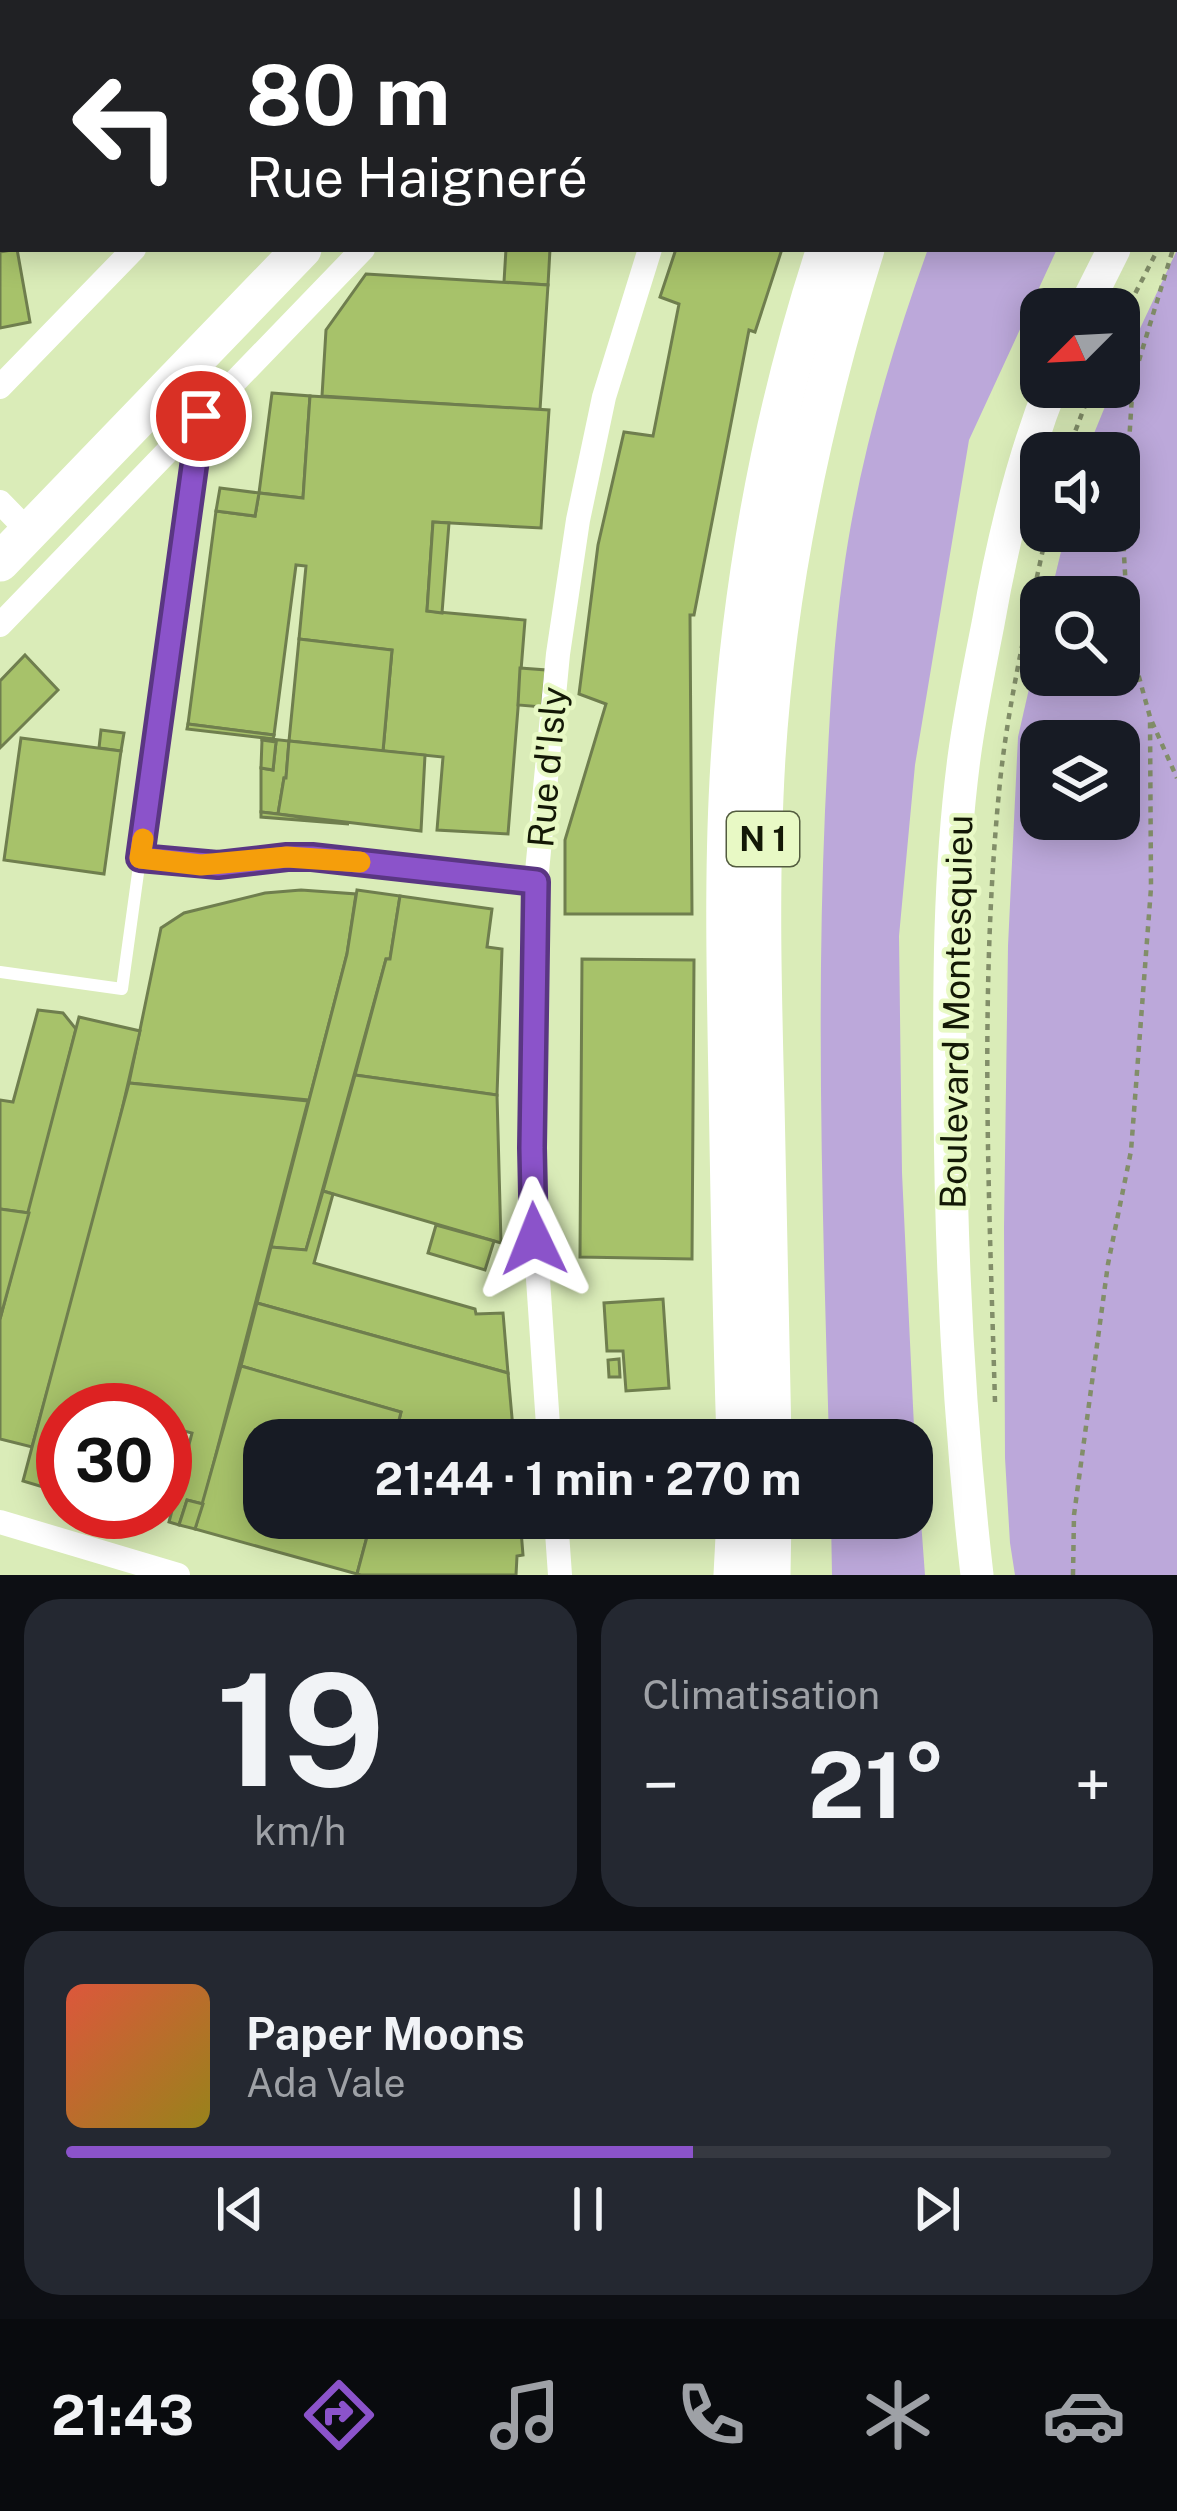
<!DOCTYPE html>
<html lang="fr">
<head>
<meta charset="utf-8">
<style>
	body { margin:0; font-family:"Public Sans",sans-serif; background:#242831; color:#f1f3f6; height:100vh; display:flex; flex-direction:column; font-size:45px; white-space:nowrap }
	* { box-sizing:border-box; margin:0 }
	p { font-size:39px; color:#9ea1a6 }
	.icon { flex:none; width:66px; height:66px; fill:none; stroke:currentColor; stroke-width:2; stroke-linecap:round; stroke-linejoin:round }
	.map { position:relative; height:1575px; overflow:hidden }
	.drawer { display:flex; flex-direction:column; gap:24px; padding:24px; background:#0d0f14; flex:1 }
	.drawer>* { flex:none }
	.hud { position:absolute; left:0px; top:0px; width:1179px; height:252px; box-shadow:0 6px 30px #0003; background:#202124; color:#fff; overflow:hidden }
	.needle { width:78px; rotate:246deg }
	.tools { position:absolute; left:1020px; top:288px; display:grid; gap:24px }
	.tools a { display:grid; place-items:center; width:120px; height:120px; border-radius:24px; background:#171b24; box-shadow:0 6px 30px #0003; font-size:60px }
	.speed { position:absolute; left:36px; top:1383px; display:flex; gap:24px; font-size:60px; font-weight:700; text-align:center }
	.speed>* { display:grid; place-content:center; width:156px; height:156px; border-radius:50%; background:#171b24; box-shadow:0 6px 30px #0003; line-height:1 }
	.speed .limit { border:18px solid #d22; background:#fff; color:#111 }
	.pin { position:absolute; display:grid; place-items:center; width:102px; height:102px; color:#fff; margin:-51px; border:6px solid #fff; border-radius:50%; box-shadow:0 3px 12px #0007 }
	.me { position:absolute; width:132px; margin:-66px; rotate:358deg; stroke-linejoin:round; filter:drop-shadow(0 0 9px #0008) }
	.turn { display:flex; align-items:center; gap:42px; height:252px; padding:0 48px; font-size:54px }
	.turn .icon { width:156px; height:156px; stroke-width:2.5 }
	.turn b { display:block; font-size:84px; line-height:102px }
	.big { font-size:90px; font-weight:700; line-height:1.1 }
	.drawer .tile { flex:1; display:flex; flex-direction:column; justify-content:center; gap:18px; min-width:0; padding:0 42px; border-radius:36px; background:#242831 }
	.drawer .dial { align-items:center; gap:0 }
	.dial b { font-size:156px; line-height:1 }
	.song { display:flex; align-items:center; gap:36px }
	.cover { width:144px; height:144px; border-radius:18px; background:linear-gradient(135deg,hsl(10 70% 55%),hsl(50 70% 35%)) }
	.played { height:12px; border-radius:6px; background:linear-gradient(90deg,#8b53ca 60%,#363941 60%) }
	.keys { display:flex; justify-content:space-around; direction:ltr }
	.heat { display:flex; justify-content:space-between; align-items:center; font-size:66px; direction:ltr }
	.drawer .tiles { flex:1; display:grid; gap:24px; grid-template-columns:1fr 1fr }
	.tile:last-child { grid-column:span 2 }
	.trip { position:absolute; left:243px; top:1419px; width:690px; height:120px; border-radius:36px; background:#171b24; box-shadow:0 6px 30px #0003; font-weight:700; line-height:120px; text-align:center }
	.menu { display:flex; height:192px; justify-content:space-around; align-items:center; background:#090b0e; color:#9ea1a6 }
	.menu .icon { width:84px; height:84px }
	.menu .selected { color:#8b53ca }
	.menu b { font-size:54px; color:#f1f3f6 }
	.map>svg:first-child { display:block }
</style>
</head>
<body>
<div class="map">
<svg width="1177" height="1575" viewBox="0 0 1177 1575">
	<rect width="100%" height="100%" fill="#daecb8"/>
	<g fill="#bca8da" fill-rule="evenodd">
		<path d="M 928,249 L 1057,249 L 969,440 L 915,765 L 899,936 L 902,1173 L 914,1427 L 925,1575 L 832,1575 L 831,1518 L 912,1518 L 912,1440 L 829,1440 C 823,1230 816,1020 825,811 C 829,732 832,653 843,575 C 858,464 890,354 928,249 Z"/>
		<path d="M 1177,250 L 1177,1575 L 1015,1575 L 1010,1543 L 1005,1458 L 1004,1227 L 1008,946 L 1018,737 L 1041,636 L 1041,675 L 1119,675 L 1119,597 L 1050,597 L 1066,531 L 1119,531 L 1119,453 L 1086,453 L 1113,387 L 1119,387 L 1119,373 ZM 1041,741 L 1119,741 L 1119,819 L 1041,819 Z"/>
	</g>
	<g fill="#a7c26a" stroke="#6f7e4e" stroke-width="3">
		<rect x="0" y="89" width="3" height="60"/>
		<polygon points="17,249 30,322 0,328 0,252"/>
		<polygon points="506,249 550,249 548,285 504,282"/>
		<polygon points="676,249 782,249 755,332 749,330 694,615 690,615 692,914 565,914 565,840 606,704 579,694 598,545 624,432 653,436 679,304 660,297"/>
		<polygon points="366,274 548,285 540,410 322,396 326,330"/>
		<polygon points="272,393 310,396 303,498 259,493"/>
		<polygon points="310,396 549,410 541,528 433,522 427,611 525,620 508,834 437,830 443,757 383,751 392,650 299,639 306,566 296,565 274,735 188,724 216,511 255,516 259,493 303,498"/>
		<polygon points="220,488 259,493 255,516 216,511"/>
		<polygon points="433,522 449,523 442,613 427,611"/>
		<polygon points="299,639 392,650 383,751 289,741"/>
		<polygon points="25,655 58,690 0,748 0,681"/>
		<polygon points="520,668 546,670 542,707 518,705"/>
		<polygon points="188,724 274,735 273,739 187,729"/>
		<polygon points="101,730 124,733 121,751 99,748"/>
		<polygon points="21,738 121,751 104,874 4,860"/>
		<polygon points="262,738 289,741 286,778 284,778 278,814 261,812 261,768 273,770 276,742 262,740"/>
		<polygon points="262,740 276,742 273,770 261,768"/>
		<polygon points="289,741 425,755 421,831 278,814 284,778 286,778"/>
		<polygon points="261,812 278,814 349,824 261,817"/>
		<polygon points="301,890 356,894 347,954 309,1100 129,1083 161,928 184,913 265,893"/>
		<polygon points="357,890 400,896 390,959 386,959 306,1250 271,1247 347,954"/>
		<polygon points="400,896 492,909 487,947 502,949 497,1095 355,1075 386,959 390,959"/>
		<polygon points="582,959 694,960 692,1259 580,1257"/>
		<polygon points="38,1010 63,1013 76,1029 29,1213 0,1209 0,1100 13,1102"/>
		<polygon points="79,1017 140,1031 110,1162 32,1447 0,1439 0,1319"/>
		<polygon points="355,1075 497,1095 501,1243 323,1191"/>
		<polygon points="129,1083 308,1101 203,1504 187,1500 179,1525 169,1522 192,1433 165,1426 165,1410 98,1410 86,1407 86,1410 72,1410 73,1403 70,1403 68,1410 63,1410 63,1428 56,1454 63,1456 63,1493 23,1481"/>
		<polygon points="323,1191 333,1194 314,1263 475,1309 476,1314 503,1313 508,1373 257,1303 271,1247 306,1250"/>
		<polygon points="0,1209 29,1213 0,1319"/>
		<polygon points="436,1225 494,1241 485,1270 428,1253"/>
		<polygon points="663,1299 669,1388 626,1391 623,1351 607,1351 604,1303"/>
		<polygon points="257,1303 508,1373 514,1440 394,1440 401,1412 241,1366"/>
		<polygon points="619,1359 620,1377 609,1377 608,1360"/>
		<polygon points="241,1366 401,1412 394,1440 264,1440 264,1518 372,1518 357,1574 195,1529"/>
		<polygon points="187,1500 203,1504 195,1529 179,1525"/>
		<polygon points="372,1518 520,1518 523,1555 517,1556 516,1575 361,1575 357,1574"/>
	</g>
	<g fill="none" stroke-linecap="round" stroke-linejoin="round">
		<g stroke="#828e69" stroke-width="4.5" stroke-dasharray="6 6" stroke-linecap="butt">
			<polyline points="174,0 175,3"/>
			<polyline points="793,0 801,3"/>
			<polyline points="0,45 3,44"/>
			<polyline points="1176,188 1177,189"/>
			<polyline points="1176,215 1177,214"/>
			<polyline points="1176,238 1177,234"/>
			<polyline points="1119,325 1158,249"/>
			<polyline points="1067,453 1092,387"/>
			<polyline points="1152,722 1177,778"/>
			<path d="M 995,1402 C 989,1195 979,988 1000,782 C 1009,697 1029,614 1047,531"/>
			<polyline points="1073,1575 1074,1515 1108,1264 1131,1151 1151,888 1150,717 1129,641 1123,538 1133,380 1173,249"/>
		</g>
		<g stroke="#fff" stroke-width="12">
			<polyline points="140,858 218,865 312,857 536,882"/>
			<polyline points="0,972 122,989 200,424"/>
		</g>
		<g stroke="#fff" stroke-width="24">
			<polyline points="303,0 303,3"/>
			<polyline points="644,0 648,3"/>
			<polyline points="205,3 221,0"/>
			<polyline points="584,3 587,0"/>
			<polyline points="0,387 134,249"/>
			<polyline points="0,502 30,533"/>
			<polyline points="0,625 363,249"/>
			<polyline points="549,1440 533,1206 536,882 558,654 578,520 604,397 650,249"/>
			<polyline points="556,1518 560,1575"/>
			<polyline points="0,1522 178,1575"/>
		</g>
		<g stroke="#fff" stroke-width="33">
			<polyline points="1176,152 1177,150"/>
			<polyline points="1084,309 1114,249"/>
			<path d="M 977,1575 C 959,1418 951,1261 950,1103 C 949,988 949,873 964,758 C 970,713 979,669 988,624 C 1002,544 1021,463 1051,387"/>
		</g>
		<g stroke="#fff" stroke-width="39">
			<polyline points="520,3 523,0"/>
			<polyline points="0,562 302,249"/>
		</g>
		<g stroke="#fff" stroke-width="39">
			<polyline points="923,3 925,0"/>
			<polyline points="963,3 964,0"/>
			<path d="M 736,1440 C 732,1322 730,1203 728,1085 C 726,973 723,860 731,748 C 742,579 773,410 826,249"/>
			<path d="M 772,1440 C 769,1328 768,1215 765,1103 C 762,988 759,872 766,757 C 777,584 813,415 865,249"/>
			<polyline points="733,1575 736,1518"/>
			<polyline points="771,1575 772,1518"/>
		</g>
	</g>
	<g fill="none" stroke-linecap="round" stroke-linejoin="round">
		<g stroke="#5a3683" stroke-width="30">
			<polyline id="route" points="201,416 140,858 218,865 287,857 312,857 536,882 532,1148 534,1239"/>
		</g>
		<use href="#route" stroke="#8b53ca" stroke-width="21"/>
		<polyline stroke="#f59e0b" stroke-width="21" points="143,839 140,858 201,865 287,857 360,862"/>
	</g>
	<g text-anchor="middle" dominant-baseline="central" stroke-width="9" stroke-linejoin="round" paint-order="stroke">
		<rect fill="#e8f9c5" stroke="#535c3f" stroke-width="3" x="727" y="812" width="72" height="54" rx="9"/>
		<g font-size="33" font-weight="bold" fill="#131806">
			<text x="763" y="839">N 1</text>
		</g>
		<g font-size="36" fill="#131806" stroke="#e8f9c5">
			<text transform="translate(547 767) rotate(-85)">Rue d'Isly</text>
			<text transform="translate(956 1012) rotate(-89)">Boulevard Montesquieu</text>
		</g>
	</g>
</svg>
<div class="tools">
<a><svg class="needle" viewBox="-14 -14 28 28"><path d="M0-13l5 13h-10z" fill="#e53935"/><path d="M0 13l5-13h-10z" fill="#9ea1a6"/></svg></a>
<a><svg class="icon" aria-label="sound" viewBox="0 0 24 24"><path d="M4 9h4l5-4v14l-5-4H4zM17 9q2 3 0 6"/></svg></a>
<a><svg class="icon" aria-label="search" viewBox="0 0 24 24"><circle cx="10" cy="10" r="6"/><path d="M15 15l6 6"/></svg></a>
<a><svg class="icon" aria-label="layers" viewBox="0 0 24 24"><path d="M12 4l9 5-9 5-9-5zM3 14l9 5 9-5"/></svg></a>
</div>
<div class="speed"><div class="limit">30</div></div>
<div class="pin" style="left:201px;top:416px;background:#d93025"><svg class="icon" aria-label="arrive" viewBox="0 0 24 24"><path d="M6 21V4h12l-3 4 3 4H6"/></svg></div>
<svg class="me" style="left:534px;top:1239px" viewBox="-20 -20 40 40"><path d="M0-17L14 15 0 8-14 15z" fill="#8b53ca" stroke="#fff" stroke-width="4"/></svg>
<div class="trip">21:44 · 1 min · 270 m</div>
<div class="hud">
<div class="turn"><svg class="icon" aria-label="left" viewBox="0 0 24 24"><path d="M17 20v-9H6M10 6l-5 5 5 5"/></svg><div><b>80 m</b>Rue Haigneré</div></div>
</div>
</div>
<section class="drawer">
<div class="tiles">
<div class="tile dial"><b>19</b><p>km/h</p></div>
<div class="tile"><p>Climatisation</p>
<div class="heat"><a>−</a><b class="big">21°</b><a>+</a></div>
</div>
<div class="tile">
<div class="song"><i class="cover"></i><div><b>Paper Moons</b><p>Ada Vale</p></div></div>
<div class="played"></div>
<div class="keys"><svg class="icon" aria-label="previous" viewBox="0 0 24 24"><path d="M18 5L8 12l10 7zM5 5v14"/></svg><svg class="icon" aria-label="pause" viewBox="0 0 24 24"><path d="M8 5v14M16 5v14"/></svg><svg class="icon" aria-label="next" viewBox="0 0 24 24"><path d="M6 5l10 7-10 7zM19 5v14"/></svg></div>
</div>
</div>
</section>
<nav class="menu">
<b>21:43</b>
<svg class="icon selected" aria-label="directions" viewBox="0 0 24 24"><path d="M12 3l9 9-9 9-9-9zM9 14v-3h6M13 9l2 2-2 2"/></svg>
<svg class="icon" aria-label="music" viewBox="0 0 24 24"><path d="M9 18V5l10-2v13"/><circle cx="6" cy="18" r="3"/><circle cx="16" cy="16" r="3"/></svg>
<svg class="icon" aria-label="phone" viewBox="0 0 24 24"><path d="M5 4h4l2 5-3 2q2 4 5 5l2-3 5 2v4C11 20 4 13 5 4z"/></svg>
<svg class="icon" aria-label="climate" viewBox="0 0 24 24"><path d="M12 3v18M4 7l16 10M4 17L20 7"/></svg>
<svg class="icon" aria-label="car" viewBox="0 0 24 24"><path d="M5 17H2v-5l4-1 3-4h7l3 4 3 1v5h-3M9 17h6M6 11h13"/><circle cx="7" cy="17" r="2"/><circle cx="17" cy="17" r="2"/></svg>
</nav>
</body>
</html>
